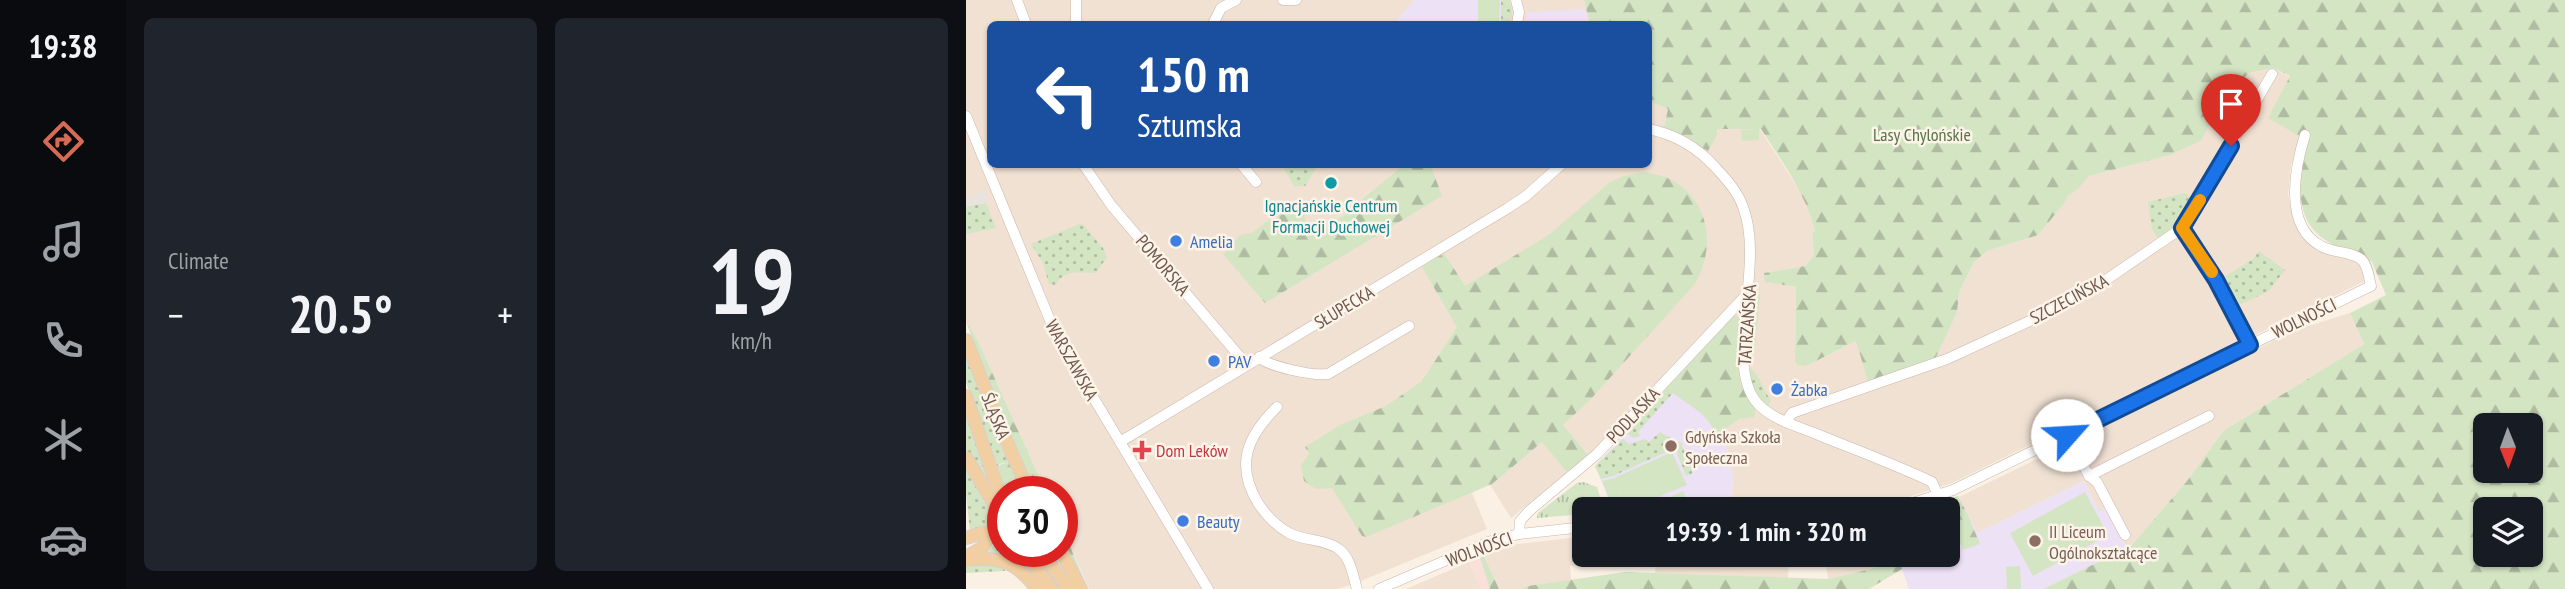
<!DOCTYPE html>
<html lang="en">
<head>
<meta charset="utf-8">
<style>
	body { margin:0; font-family:"PT Sans Narrow",sans-serif; background:#20242c; color:#f1f3f6; height:100vh; display:flex; flex-direction:column; font-size:26px; white-space:nowrap }
	* { box-sizing:border-box; margin:0 }
	p { font-size:23px; color:#9ea1a6 }
	.icon { flex:none; width:38px; height:38px; fill:none; stroke:currentColor; stroke-width:2; stroke-linecap:round; stroke-linejoin:round }
	.map { position:relative; flex:1; overflow:hidden }
	.drawer { display:flex; flex-direction:column; gap:18px; padding:18px; background:#0d0f14; width:840px }
	.drawer>* { flex:none }
	.top-card { position:absolute; left:21px; top:21px; width:665px; height:147px; border-radius:10px; box-shadow:0 2px 5px #0004; background:#1a4fa0; color:#fff; overflow:hidden }
	.needle { width:46px; rotate:179deg }
	.buttons { position:absolute; left:1507px; top:413px; display:grid; gap:14px }
	.buttons a { display:grid; place-items:center; width:70px; height:70px; border-radius:10px; background:#171b24; box-shadow:0 2px 5px #0004; font-size:35px }
	.speed { position:absolute; left:21px; top:476px; display:flex; gap:14px; font-size:35px; font-weight:700; text-align:center }
	.speed>* { display:grid; place-content:center; width:91px; height:91px; border-radius:50%; background:#171b24; box-shadow:0 2px 5px #0004; line-height:1 }
	.speed .limit { border:10px solid #d22; background:#fff; color:#111 }
	.pin { position:absolute; display:grid; place-items:center; width:60px; height:60px; color:#fff; margin:-72px -30px; border-radius:50% 50% 50% 0; rotate:-45deg; box-shadow:0 0 7px #0007 }
	.pin .icon { rotate:45deg }
	.me { position:absolute; width:77px; margin:-38px; rotate:64deg; stroke-linejoin:round; filter:drop-shadow(0 0 5px #0008) }
	.turn { display:flex; align-items:center; gap:24px; height:147px; padding:0 35px; font-size:32px }
	.turn .icon { width:91px; height:91px; stroke-width:2.5 }
	.turn b { display:block; font-size:49px; line-height:60px }
	.big { font-size:52px; font-weight:700; line-height:1.1 }
	.drawer .card { flex:1; display:flex; flex-direction:column; justify-content:center; gap:10px; min-width:0; padding:0 24px; border-radius:10px; background:#20242c }
	.drawer .dial { align-items:center; gap:0 }
	.dial b { font-size:91px; line-height:1 }
	.heat { display:flex; justify-content:space-between; align-items:center; font-size:38px; direction:ltr }
	.drawer .tiles { flex:1; display:grid; gap:18px; grid-template-columns:repeat(2,1fr) }
	.trip { position:absolute; left:606px; top:497px; width:388px; height:70px; border-radius:10px; background:#171b24; box-shadow:0 2px 5px #0004; font-weight:700; line-height:70px; text-align:center }
	main { display:flex; flex:1; min-height:0 }
	.tabs { display:flex; flex-direction:column; width:126px; justify-content:space-around; align-items:center; background:#090b0e; color:#9ea1a6 }
	.tabs .icon { width:49px; height:49px }
	.tabs .active { color:#d76a55 }
	.tabs b { font-size:32px; color:#f1f3f6 }
	.map>svg:first-child { display:block }
</style>
</head>
<body>
<main>
<nav class="tabs">
<b>19:38</b>
<svg class="icon active" aria-label="directions" viewBox="0 0 24 24"><path d="M12 3l9 9-9 9-9-9zM9 14v-3h6M13 9l2 2-2 2"/></svg>
<svg class="icon" aria-label="music" viewBox="0 0 24 24"><path d="M9 18V5l10-2v13"/><circle cx="6" cy="18" r="3"/><circle cx="16" cy="16" r="3"/></svg>
<svg class="icon" aria-label="phone" viewBox="0 0 24 24"><path d="M5 4h4l2 5-3 2q2 4 5 5l2-3 5 2v4C11 20 4 13 5 4z"/></svg>
<svg class="icon" aria-label="climate" viewBox="0 0 24 24"><path d="M12 3v18M4 7l16 10M4 17L20 7"/></svg>
<svg class="icon" aria-label="car" viewBox="0 0 24 24"><path d="M5 17H2v-5l4-1 3-4h7l3 4 3 1v5h-3M9 17h6M6 11h13"/><circle cx="7" cy="17" r="2"/><circle cx="17" cy="17" r="2"/></svg>
</nav>
<section class="drawer">
<div class="tiles">
<div class="card"><p>Climate</p>
<div class="heat"><a>−</a><b class="big">20.5°</b><a>+</a></div>
</div>
<div class="card dial"><b>19</b><p>km/h</p></div>
</div>
</section>
<div class="map">
<svg width="1599" height="589" viewBox="0 0 1599 589">
	<defs>
		<pattern id="grass-dots" width="8" height="8" patternUnits="userSpaceOnUse" patternTransform="scale(1.75)"><rect width="8" height="8" fill="#d4e5c4"/><path d="M2 2h.1M6 6h.1" fill="none" stroke="#b0bca1" stroke-width="1.8" stroke-linecap="round"/></pattern>
		<pattern id="forest-firs" width="22" height="20" patternUnits="userSpaceOnUse" patternTransform="scale(1.75)"><rect width="22" height="20" fill="#d4e5c4"/><path d="M5 1l3.5 6h-7zM16 11l3.5 6h-7z" fill="#b0bca1"/></pattern>
		<pattern id="park-tufts" width="24" height="20" patternUnits="userSpaceOnUse" patternTransform="scale(1.75)"><rect width="24" height="20" fill="#d4e5c4"/><path d="M3 7l-1-3M5 7V3M7 7l1-3M15 17l-1-3M17 17v-4M19 17l1-3" fill="none" stroke="#b0bca1"/></pattern>
	</defs>
	<rect width="100%" height="100%" fill="#faf0e4"/>
	<g fill="#f0e1d3">
		<polygon points="0,0 618,0 624,24 24,24 24,164 682,164 683,101 702,109 698,127 741,151 750,129 794,129 835,193 843,207 849,233 846,234 848,255 839,266 798,273 800,282 830,287 829,346 840,366 890,341 991,312 993,293 1008,262 1021,251 1072,235 1097,205 1102,196 1112,189 1123,176 1204,155 1235,141 1256,100 1283,73 1307,68 1324,77 1303,118 1336,137 1325,165 1322,195 1329,224 1341,241 1364,254 1393,262 1399,281 986,483 905,509 765,509 767,479 764,457 759,443 747,421 698,376 642,439 545,518 523,483 506,493 521,529 385,585 371,589 123,589 96,527 96,492 80,492 11,339 0,321"/>
		<polygon points="1384,313 1398,344 1257,431 1221,481 1165,546 1161,548 1140,508 1133,512 1118,481 1011,533 993,497 1100,445 1099,442 1330,330"/>
		<polygon points="613,537 615,565 604,566 605,580 555,589 533,589 518,556 544,545"/>
		<polygon points="690,555 823,555 822,578 689,573"/>
		<polygon points="859,555 931,555 933,559 901,570 862,579"/>
		<polygon points="503,562 515,589 440,589"/>
	</g>
	<polygon fill="#f9e0d9" points="518,556 533,589 515,589 503,562"/>
	<polygon fill="#e9e3de" points="19,190 24,202 0,207 0,200"/>
	<g fill="#ede1f6">
		<polygon points="448,0 543,0 547,12 545,21 543,24 427,24"/>
		<polygon points="619,9 623,24 559,24 562,12"/>
		<polygon points="706,382 747,421 759,443 764,457 767,479 765,509 647,509 629,466"/>
		<polygon points="1118,481 1133,511 1139,508 1161,548 1077,589 943,589 931,555 982,555 982,511 998,507 1011,533"/>
	</g>
	<g fill="url(#grass-dots)">
		<path d="M 535,0 L 543,0 C 547,8 548,17 543,24 L 535,24 Z"/>
		<polygon points="316,165 317,164 352,165 339,186 328,186"/>
		<polygon points="1219,193 1229,199 1217,218 1192,239 1186,229 1182,202"/>
		<polygon points="20,203 30,228 0,234 0,207"/>
		<path d="M 116,223 L 137,248 L 141,257 L 130,273 C 115,273 97,269 90,285 L 83,284 L 77,263 L 65,244 Z"/>
		<polygon points="1293,251 1319,270 1303,291 1271,306 1256,278 1287,259"/>
		<polygon points="791,294 794,294 789,348 786,350"/>
		<polygon points="0,357 43,462 33,464 29,469 0,382"/>
		<path d="M 780,365 C 797,377 794,386 805,400 L 802,406 C 789,395 784,382 780,365 Z"/>
		<polygon points="706,382 710,386 707,393 672,432 674,436 667,438 661,433"/>
		<path d="M 0,414 C 9,441 38,499 21,525 L 4,531 L 0,494 Z"/>
		<polygon points="694,432 706,439 707,449 647,476 635,479 629,466 657,439 663,444 679,439 683,442"/>
		<polygon points="711,441 715,443 727,473 720,476 707,443"/>
		<polygon points="992,496 1001,513 988,514 987,527 982,523 982,509 972,509 990,504 988,497"/>
		<path d="M 32,536 L 37,537 L 37,551 L 68,551 L 96,589 L 91,589 L 79,571 L 69,577 C 55,563 42,555 22,553 Z"/>
		<polygon points="16,563 38,567 39,571 0,573 0,566"/>
	</g>
	<g fill="url(#forest-firs)" fill-rule="evenodd">
		<path d="M 618,0 L 1599,0 L 1599,589 L 1077,589 L 1165,546 L 1221,481 L 1257,431 L 1398,344 L 1384,313 L 1420,295 L 1406,262 C 1393,254 1379,251 1366,244 C 1321,220 1338,177 1335,137 L 1302,118 L 1324,76 L 1307,68 L 1283,73 L 1256,100 L 1235,141 L 1204,155 L 1123,176 L 1112,189 L 1102,196 L 1097,205 L 1072,235 L 1021,251 L 1008,262 L 993,293 L 991,312 L 970,357 L 902,381 L 890,341 L 840,366 L 831,365 L 829,361 L 830,287 L 799,282 L 798,273 L 839,266 L 848,255 L 846,233 L 849,232 C 841,195 816,162 795,129 L 751,129 L 751,135 L 742,151 L 698,127 L 702,109 L 683,101 L 682,24 L 624,24 ZM 1519,425 L 1564,425 L 1564,471 L 1519,471 ZM 1519,509 L 1564,509 L 1564,555 L 1519,555 Z"/>
		<polygon points="438,165 467,165 466,169 476,196 299,303 257,254 274,235 286,233 316,210 337,212 342,230 354,233 368,221 385,212 400,196"/>
		<path d="M 680,172 C 688,174 698,176 706,180 C 744,202 750,247 729,284 L 623,401 L 597,425 L 622,455 L 601,472 L 576,442 L 526,484 L 400,537 L 396,536 L 366,488 L 350,489 L 338,481 L 335,465 L 343,454 L 339,447 L 374,425 L 420,406 L 456,381 L 491,327 L 456,267 L 478,253 L 499,286 L 584,234 L 644,182 L 658,176 Z"/>
		<path d="M 768,315 L 774,318 C 770,351 766,382 790,408 L 788,417 L 773,419 L 754,433 L 748,431 C 741,413 722,405 707,393 L 710,386 L 706,382 Z"/>
		<polygon points="0,321 11,339 80,492 69,492 19,375"/>
		<polygon points="43,462 58,492 37,492 30,466"/>
		<polygon points="1001,513 1014,544 997,550 987,527 986,517 988,514"/>
		<polygon points="96,527 122,589 96,543"/>
		<polygon points="518,556 533,589 524,589 514,557"/>
		<polygon points="933,559 936,569 903,589 555,589 562,586 659,572 862,579 901,570"/>
	</g>
	<g fill="url(#park-tufts)">
		<polygon points="648,478 662,509 647,509 636,481"/>
		<polygon points="617,482 631,487 635,500 633,509 618,509 618,514 571,518 572,513 611,483"/>
	</g>
	<g fill="#d4e5c4">
		<polygon points="512,0 534,0 533,24 512,24"/>
		<polygon points="793,129 793,140 776,141 775,130"/>
		<polygon points="706,452 721,485 662,509 648,478"/>
		<polygon points="717,491 723,504 711,509 698,509 694,502"/>
		<polygon points="1119,492 1142,535 1067,576 1044,533"/>
		<polygon points="1054,566 1055,589 1041,589 1040,567"/>
	</g>
	<g fill="none" stroke-linecap="round" stroke-linejoin="round">
		<g stroke="#c9b7ab" stroke-width="11">
			<g id="minor">
				<polyline points="51,0 60,24"/>
				<polyline points="110,0 110,24"/>
				<polyline points="317,0 330,0"/>
				<polyline points="550,0 553,12 551,24"/>
				<polyline points="247,24 255,8 270,0"/>
				<polyline points="0,116 90,335 242,589"/>
				<path d="M 682,129 C 709,134 732,148 750,168 C 761,180 772,192 777,207 C 800,265 756,365 792,404 C 806,419 830,426 848,433 C 887,449 928,464 966,482 L 972,495"/>
				<polyline points="117,164 145,205 280,364"/>
				<polyline points="275,164 290,182"/>
				<polyline points="1216,228 1250,280 1284,345"/>
				<path d="M 293,357 C 303,367 347,376 362,374 L 443,326"/>
				<path d="M 311,407 C 281,436 269,465 292,503 C 300,515 310,526 323,533 C 338,541 360,539 374,550 C 385,559 387,576 391,589"/>
				<polyline points="820,422 826,413 981,359 1070,318 1131,286 1216,228 1306,74"/>
				<polyline points="1101,435 1123,476 1131,482 1159,535"/>
				<polyline points="154,442 542,208 560,196 596,164"/>
				<polyline points="1123,476 1243,416"/>
				<path d="M 928,509 L 987,490 L 1405,286 C 1403,278 1402,266 1396,260 C 1386,251 1366,253 1355,246 C 1317,226 1329,167 1339,135"/>
				<polyline points="553,534 554,521 563,511 631,454 783,292"/>
				<polyline points="413,589 525,541 553,534 618,527"/>
			</g>
		</g>
		<g stroke="#d7d0cd" stroke-width="14">
			<g id="major">
				<polyline points="0,340 37,433 63,492"/>
				<polyline points="0,396 31,486 33,504"/>
				<polyline points="0,538 16,533 37,531"/>
				<polyline points="59,551 85,589"/>
				<polyline points="76,551 102,589"/>
				<polyline points="95,551 115,589"/>
				<polyline points="0,557 17,547 31,522"/>
				<path d="M 0,560 C 34,556 50,562 71,589"/>
			</g>
		</g>
		<use href="#minor" stroke="#fff" stroke-width="10"/>
		<use href="#major" stroke="#f2cfa3" stroke-width="12"/>
		<g stroke="#d7d0cd" stroke-width="14" stroke-linecap="butt">
			<polyline id="major-bridge" points="0,457 37,519"/>
		</g>
		<use href="#major-bridge" stroke="#f2cfa3" stroke-width="12"/>
	</g>
	<g fill="none" stroke-linecap="round" stroke-linejoin="round">
		<g stroke="#114b97" stroke-width="18">
			<polyline id="route" points="1101,435 1284,345 1250,280 1216,228 1265,146"/>
		</g>
		<use href="#route" stroke="#1a73e8" stroke-width="12"/>
		<polyline stroke="#f59e0b" stroke-width="12" points="1234,200 1216,228 1246,272"/>
	</g>
	<circle fill="#0f9aa8" stroke="#fdf4e9" stroke-width="2.5" cx="365" cy="183" r="7"/>
	<g fill="#3f7fe0" stroke="#fdf4e9" stroke-width="2.5">
		<circle cx="210" cy="241" r="7"/>
		<circle cx="248" cy="361" r="7"/>
		<circle cx="811" cy="389" r="7"/>
		<circle cx="217" cy="521" r="7"/>
	</g>
	<g fill="#8d6e63" stroke="#fdf4e9" stroke-width="2.5">
		<circle cx="705" cy="446" r="7"/>
		<circle cx="1069" cy="541" r="7"/>
	</g>
	<path fill="#e0444e" stroke="#fdf4e9" stroke-width="2.5" d="M172.5 439.5h7v7h7v7h-7v7h-7v-7h-7v-7h7z"/>
	<g text-anchor="middle" dominant-baseline="central" stroke-width="5" stroke-linejoin="round" paint-order="stroke">
		<g font-size="18" fill="#567446" stroke="#fdf4e9">
			<text x="956" y="134">Lasy Chylońskie</text>
		</g>
		<g font-size="18" fill="#0d838f" stroke="#fdf4e9">
			<text x="365" y="205">Ignacjańskie Centrum<tspan x="365" dy="21">Formacji Duchowej</tspan></text>
		</g>
		<g font-size="18" fill="#366cbe" stroke="#fdf4e9" text-anchor="start">
			<text x="224" y="241">Amelia</text>
			<text x="262" y="361">PAV</text>
			<text x="825" y="389">Żabka</text>
			<text x="231" y="521">Beauty</text>
		</g>
		<g font-size="18" fill="#6f574c" stroke="#fdf4e9">
			<text transform="translate(197 265) rotate(50)">POMORSKA</text>
			<text transform="translate(1103 299) rotate(-28)">SZCZECIŃSKA</text>
			<text transform="translate(378 307) rotate(-31)">SŁUPECKA</text>
			<text transform="translate(1338 318) rotate(-26)">WOLNOŚCI</text>
			<text transform="translate(781 325) rotate(-86)">TATRZAŃSKA</text>
			<text transform="translate(106 360) rotate(61)">WARSZAWSKA</text>
			<text transform="translate(667 415) rotate(-47)">PODLASKA</text>
			<text transform="translate(30 416) rotate(68)">ŚLĄSKA</text>
			<text transform="translate(513 549) rotate(-20)">WOLNOŚCI</text>
		</g>
		<g font-size="18" fill="#785e54" stroke="#fdf4e9" text-anchor="start">
			<text x="719" y="436">Gdyńska Szkoła<tspan x="719" dy="21">Społeczna</tspan></text>
			<text x="1083" y="531">II Liceum<tspan x="1083" dy="21">Ogólnokształcące</tspan></text>
		</g>
		<g font-size="18" fill="#be3a42" stroke="#fdf4e9" text-anchor="start">
			<text x="190" y="450">Dom Leków</text>
		</g>
	</g>
</svg>
<div class="buttons">
<a><svg class="needle" viewBox="-14 -14 28 28"><path d="M0-13l5 13h-10z" fill="#e53935"/><path d="M0 13l5-13h-10z" fill="#9ea1a6"/></svg></a>
<a><svg class="icon" aria-label="layers" viewBox="0 0 24 24"><path d="M12 4l9 5-9 5-9-5zM3 14l9 5 9-5"/></svg></a>
</div>
<div class="speed"><div class="limit">30</div></div>
<div class="pin" style="left:1265px;top:146px;background:#d93025"><svg class="icon" aria-label="arrive" viewBox="0 0 24 24"><path d="M6 21V4h12l-3 4 3 4H6"/></svg></div>
<svg class="me" style="left:1101px;top:435px" viewBox="-20 -20 40 40"><circle r="19" fill="#fff"/><path d="M0-13L10 11 0 6-10 11z" fill="#1a73e8"/></svg>
<div class="trip">19:39 · 1 min · 320 m</div>
<div class="top-card">
<div class="turn"><svg class="icon" aria-label="left" viewBox="0 0 24 24"><path d="M17 20v-9H6M10 6l-5 5 5 5"/></svg><div><b>150 m</b>Sztumska</div></div>
</div>
</div>
</main>
</body>
</html>
